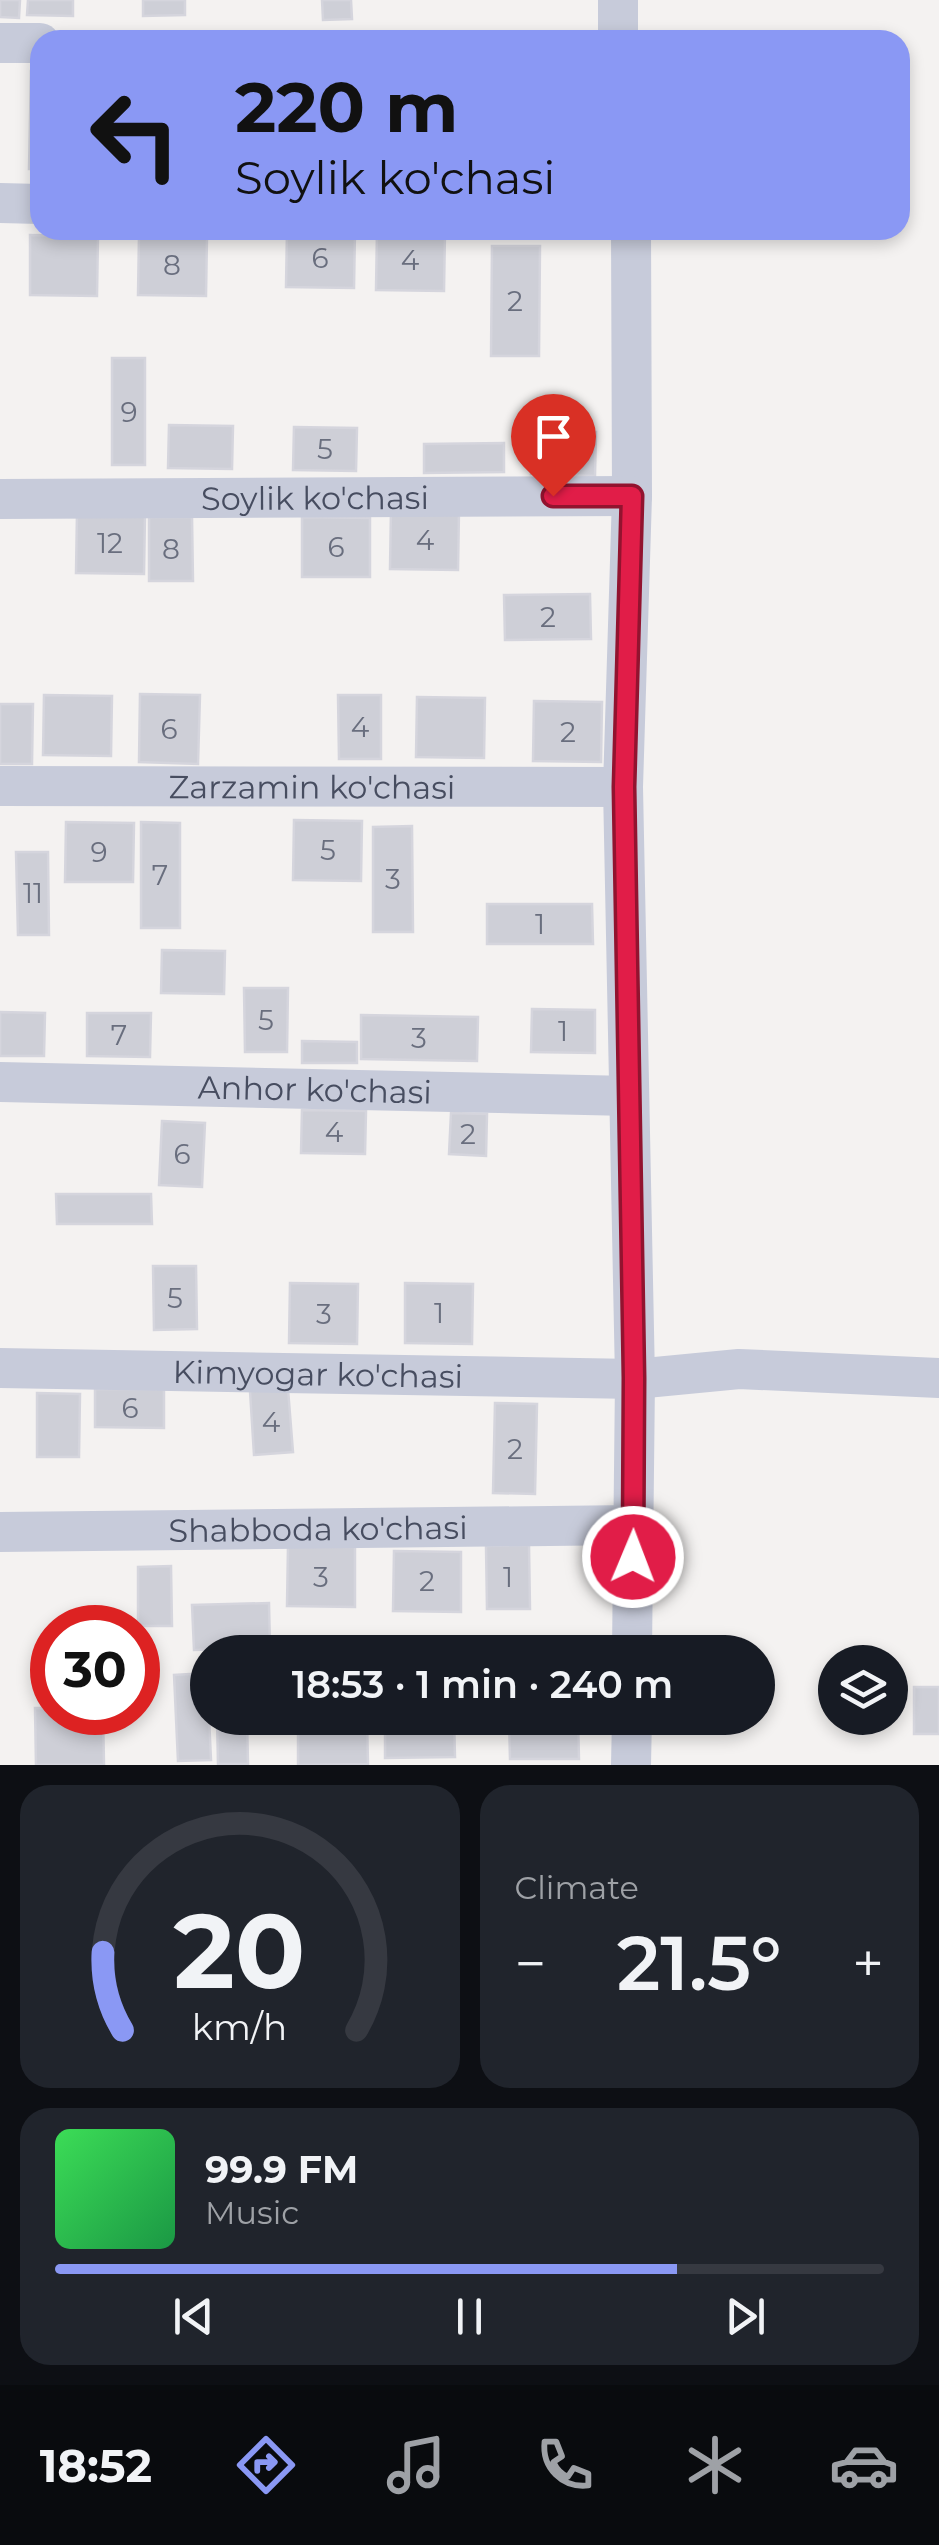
<!DOCTYPE html>
<html lang="en">
<head>
<meta charset="utf-8">
<style>
	body { margin:0; font-family:Montserrat,sans-serif; background:#20242c; color:#f1f3f6; height:100vh; display:flex; flex-direction:column; font-size:38px; white-space:nowrap }
	* { box-sizing:border-box; margin:0 }
	p { font-size:32px; color:#9ea1a6 }
	.icon { flex:none; width:55px; height:55px; fill:none; stroke:currentColor; stroke-width:2; stroke-linecap:round; stroke-linejoin:round }
	.map { position:relative; height:1765px; overflow:hidden }
	.panel { display:flex; flex-direction:column; gap:20px; padding:20px; background:#0d0f14; flex:1 }
	.panel>* { flex:none }
	.guide { position:absolute; left:30px; top:30px; width:880px; height:210px; border-radius:30px; box-shadow:0 5px 15px #0003; background:#8a98f4; color:#111; overflow:hidden }
	.controls { position:absolute; left:818px; top:1645px; display:grid; gap:20px }
	.controls a { display:grid; place-items:center; width:90px; height:90px; border-radius:50%; background:#171b24; box-shadow:0 5px 15px #0003; font-size:50px }
	.speed { position:absolute; left:30px; top:1605px; display:flex; gap:20px; font-size:50px; font-weight:700; text-align:center }
	.speed>* { display:grid; place-content:center; width:130px; height:130px; border-radius:50%; background:#171b24; box-shadow:0 5px 15px #0003; line-height:1 }
	.speed .limit { border:15px solid #d22; background:#fff; color:#111 }
	.pin { position:absolute; display:grid; place-items:center; width:85px; height:85px; color:#fff; margin:-102px -42px; border-radius:50% 50% 50% 0; rotate:-45deg; box-shadow:0 0 10px #0007 }
	.pin .icon { rotate:45deg }
	.me { position:absolute; width:110px; margin:-55px; rotate:1deg; stroke-linejoin:round; filter:drop-shadow(0 0 8px #0008) }
	.turn { display:flex; align-items:center; gap:35px; height:210px; padding:0 40px; font-size:45px }
	.turn .icon { width:130px; height:130px; stroke-width:2.5 }
	.turn b { display:block; font-size:70px; line-height:85px }
	.big { font-size:75px; font-weight:600; line-height:1.1 }
	.panel .widget { flex:1; display:flex; flex-direction:column; justify-content:center; gap:15px; min-width:0; padding:0 35px; border-radius:30px; background:#20242c }
	.panel .dial { align-items:center; gap:0 }
	.dial svg { height:260px; overflow:visible; fill:none; stroke:#363941; stroke-width:7; stroke-linecap:round; text-anchor:middle }
	.dial text { fill:#f1f3f6; stroke:none }
	.song { display:flex; align-items:center; gap:30px }
	.cover { width:120px; height:120px; border-radius:15px; background:linear-gradient(135deg,hsl(130 70% 55%),hsl(140 70% 35%)) }
	.played { height:10px; border-radius:5px; background:linear-gradient(90deg,#8a98f4 75%,#363941 75%) }
	.keys { display:flex; justify-content:space-around; direction:ltr }
	.heat { display:flex; justify-content:space-between; align-items:center; font-size:55px; direction:ltr }
	.panel .tiles { flex:1; display:grid; gap:20px; grid-template-columns:1fr 1fr }
	.widget:last-child { grid-column:span 2 }
	.trip { position:absolute; left:190px; top:1635px; width:585px; height:100px; border-radius:50px; background:#171b24; box-shadow:0 5px 15px #0003; font-weight:600; line-height:100px; text-align:center }
	.tab-bar { display:flex; height:160px; justify-content:space-around; align-items:center; background:#090b0e; color:#9ea1a6 }
	.tab-bar .icon { width:70px; height:70px }
	.tab-bar .active { color:#8a98f4 }
	.tab-bar b { font-size:45px; color:#f1f3f6 }
	.map>svg:first-child { display:block }
</style>
</head>
<body>
<div class="map">
<svg width="939" height="1765" viewBox="0 0 939 1765">
	<rect width="100%" height="100%" fill="#f4f2f1"/>
	<g fill="#cecfd7" stroke="#d5d5dd" stroke-width="2.5">
		<polygon points="0,0 20,0 19,18 0,17"/>
		<polygon points="28,0 73,0 73,16 27,15"/>
		<polygon points="143,0 185,0 185,15 143,16"/>
		<polygon points="322,0 351,0 352,19 323,20"/>
		<polygon points="31,71 40,71 40,169 29,169"/>
		<polygon points="287,230 355,230 354,288 286,287"/>
		<polygon points="377,230 445,231 444,291 376,290"/>
		<polygon points="30,235 98,236 97,296 30,295"/>
		<polygon points="139,235 207,236 206,296 138,295"/>
		<polygon points="492,246 540,246 539,356 491,356"/>
		<rect x="112" y="358" width="33" height="107"/>
		<polygon points="169,425 233,426 232,469 168,468"/>
		<polygon points="294,427 357,428 356,471 293,470"/>
		<polygon points="532,431 596,432 595,476 531,474"/>
		<polygon points="504,443 504,472 424,473 424,444"/>
		<polygon points="391,509 459,510 458,570 390,569"/>
		<polygon points="77,513 145,514 144,574 76,573"/>
		<polygon points="149,517 192,517 193,581 149,581"/>
		<polygon points="302,517 370,518 370,577 302,577"/>
		<polygon points="590,594 591,639 505,640 504,595"/>
		<polygon points="140,694 200,695 198,764 139,762"/>
		<polygon points="44,695 112,696 111,756 43,755"/>
		<polygon points="338,695 381,695 381,759 339,759"/>
		<polygon points="417,697 485,698 484,758 416,757"/>
		<polygon points="534,701 602,702 601,762 533,761"/>
		<polygon points="0,704 33,704 32,764 0,764"/>
		<polygon points="294,820 362,821 361,881 293,880"/>
		<polygon points="66,822 134,823 133,882 65,882"/>
		<polygon points="141,822 180,823 180,928 141,928"/>
		<polygon points="412,826 413,932 373,932 373,827"/>
		<polygon points="16,852 48,852 49,935 18,935"/>
		<polygon points="487,904 592,904 593,944 487,944"/>
		<polygon points="162,950 225,951 224,994 161,993"/>
		<polygon points="244,988 288,988 287,1052 245,1052"/>
		<polygon points="532,1009 595,1010 595,1053 531,1052"/>
		<polygon points="0,1012 45,1013 44,1056 0,1056"/>
		<polygon points="87,1013 151,1013 150,1057 87,1056"/>
		<polygon points="361,1015 478,1017 477,1061 361,1059"/>
		<polygon points="302,1041 357,1042 357,1063 302,1063"/>
		<polygon points="302,1110 366,1111 365,1154 301,1153"/>
		<polygon points="451,1113 487,1114 486,1156 449,1154"/>
		<polygon points="162,1121 205,1123 202,1187 159,1185"/>
		<polygon points="56,1194 151,1194 152,1224 57,1224"/>
		<polygon points="153,1266 196,1266 197,1329 154,1330"/>
		<polygon points="290,1283 358,1284 357,1344 289,1343"/>
		<polygon points="405,1283 473,1284 472,1344 405,1343"/>
		<polygon points="95,1389 164,1389 164,1428 95,1427"/>
		<polygon points="288,1389 293,1452 254,1455 250,1391"/>
		<polygon points="37,1393 80,1394 79,1457 37,1457"/>
		<polygon points="495,1403 537,1404 535,1494 493,1493"/>
		<polygon points="529,1545 530,1609 487,1609 486,1546"/>
		<polygon points="288,1546 355,1547 355,1607 287,1606"/>
		<polygon points="394,1551 461,1552 461,1612 393,1611"/>
		<polygon points="171,1566 172,1626 138,1626 138,1567"/>
		<polygon points="269,1603 270,1648 194,1650 192,1605"/>
		<polygon points="207,1673 211,1760 178,1761 174,1675"/>
		<rect x="914" y="1687" width="25" height="47"/>
		<polygon points="35,1708 52,1708 52,1712 103,1712 104,1765 36,1765"/>
		<polygon points="217,1718 247,1718 248,1764 218,1764"/>
		<polygon points="385,1718 454,1718 455,1757 385,1758"/>
		<polygon points="509,1718 578,1718 579,1759 510,1759"/>
		<polygon points="367,1719 368,1764 298,1765 298,1720"/>
	</g>
	<g fill="none" stroke-linecap="round" stroke-linejoin="round">
		<g stroke="#c7cbda" stroke-width="40">
			<polyline points="618,40 618,0"/>
			<polyline points="0,43 40,43"/>
			<polyline points="0,203 40,204"/>
			<polyline points="631,230 632,496 623,787 635,1379 632,1652"/>
			<path id="s1" d="M 0,499 L 632,496"/>
			<path id="s2" d="M 0,786 L 623,787"/>
			<path id="s3" d="M 0,1082 L 629,1096"/>
			<path id="s4" d="M 0,1368 L 635,1379 L 739,1369 L 939,1378"/>
			<path id="s5" d="M 0,1532 L 633,1525"/>
			<polyline points="631,1765 632,1718"/>
		</g>
	</g>
	<g fill="none" stroke-linecap="round" stroke-linejoin="round">
		<g stroke="#92132f" stroke-width="25">
			<polyline id="route" points="553,496 632,496 624,787 634,1378 633,1557"/>
		</g>
		<use href="#route" stroke="#e11d48" stroke-width="18"/>
	</g>
	<g text-anchor="middle" dominant-baseline="central" stroke-width="8" stroke-linejoin="round" paint-order="stroke">
		<g font-size="28" fill="#696e7e">
			<text x="320" y="258">6</text>
			<text x="410" y="260">4</text>
			<text x="172" y="265">8</text>
			<text x="515" y="301">2</text>
			<text x="129" y="412">9</text>
			<text x="325" y="449">5</text>
			<text x="425" y="540">4</text>
			<text x="110" y="543">12</text>
			<text x="336" y="547">6</text>
			<text x="171" y="549">8</text>
			<text x="548" y="617">2</text>
			<text x="360" y="727">4</text>
			<text x="169" y="729">6</text>
			<text x="568" y="732">2</text>
			<text x="328" y="850">5</text>
			<text x="99" y="852">9</text>
			<text x="160" y="875">7</text>
			<text x="393" y="879">3</text>
			<text x="33" y="893">11</text>
			<text x="540" y="924">1</text>
			<text x="266" y="1020">5</text>
			<text x="563" y="1031">1</text>
			<text x="119" y="1035">7</text>
			<text x="419" y="1038">3</text>
			<text x="334" y="1132">4</text>
			<text x="468" y="1134">2</text>
			<text x="182" y="1154">6</text>
			<text x="175" y="1298">5</text>
			<text x="439" y="1313">1</text>
			<text x="324" y="1314">3</text>
			<text x="130" y="1408">6</text>
			<text x="271" y="1422">4</text>
			<text x="515" y="1449">2</text>
			<text x="321" y="1577">3</text>
			<text x="508" y="1577">1</text>
			<text x="427" y="1581">2</text>
		</g>
		<g font-size="32" fill="#474d60" stroke="#fff">
			<text stroke="none"><textPath href="#s1" startOffset="315">Soylik ko'chasi</textPath></text>
			<text stroke="none"><textPath href="#s2" startOffset="312">Zarzamin ko'chasi</textPath></text>
			<text stroke="none"><textPath href="#s3" startOffset="315">Anhor ko'chasi</textPath></text>
			<text stroke="none"><textPath href="#s4" startOffset="318">Kimyogar ko'chasi</textPath></text>
			<text stroke="none"><textPath href="#s5" startOffset="318">Shabboda ko'chasi</textPath></text>
		</g>
	</g>
</svg>
<div class="controls">
<a><svg class="icon" aria-label="layers" viewBox="0 0 24 24"><path d="M12 4l9 5-9 5-9-5zM3 14l9 5 9-5"/></svg></a>
</div>
<div class="speed"><div class="limit">30</div></div>
<div class="pin" style="left:553px;top:496px;background:#d93025"><svg class="icon" aria-label="arrive" viewBox="0 0 24 24"><path d="M6 21V4h12l-3 4 3 4H6"/></svg></div>
<svg class="me" style="left:633px;top:1557px" viewBox="-20 -20 40 40"><circle r="17" fill="#e11d48" stroke="#fff" stroke-width="3"/><path d="M0-11L8 9 0 5-8 9z" fill="#fff"/></svg>
<div class="trip">18:53 · 1 min · 240 m</div>
<div class="guide">
<div class="turn"><svg class="icon" aria-label="left" viewBox="0 0 24 24"><path d="M17 20v-9H6M10 6l-5 5 5 5"/></svg><div><b>220 m</b>Soylik ko'chasi</div></div>
</div>
</div>
<section class="panel">
<div class="tiles">
<div class="widget dial"><svg viewBox="0 0 100 80">
<path d="M14 69A42 42 0 1 1 86 69"/>
<path d="M14 69A42 42 0 0 1 8 45" stroke="#8a98f4"/>
<text x="50" y="56" font-size="32" font-weight="700">20</text>
<text x="50" y="72" font-size="11">km/h</text>
</svg></div>
<div class="widget"><p>Climate</p>
<div class="heat"><a>−</a><b class="big">21.5°</b><a>+</a></div>
</div>
<div class="widget">
<div class="song"><i class="cover"></i><div><b>99.9 FM</b><p>Music</p></div></div>
<div class="played"></div>
<div class="keys"><svg class="icon" aria-label="previous" viewBox="0 0 24 24"><path d="M18 5L8 12l10 7zM5 5v14"/></svg><svg class="icon" aria-label="pause" viewBox="0 0 24 24"><path d="M8 5v14M16 5v14"/></svg><svg class="icon" aria-label="next" viewBox="0 0 24 24"><path d="M6 5l10 7-10 7zM19 5v14"/></svg></div>
</div>
</div>
</section>
<nav class="tab-bar">
<b>18:52</b>
<svg class="icon active" aria-label="directions" viewBox="0 0 24 24"><path d="M12 3l9 9-9 9-9-9zM9 14v-3h6M13 9l2 2-2 2"/></svg>
<svg class="icon" aria-label="music" viewBox="0 0 24 24"><path d="M9 18V5l10-2v13"/><circle cx="6" cy="18" r="3"/><circle cx="16" cy="16" r="3"/></svg>
<svg class="icon" aria-label="phone" viewBox="0 0 24 24"><path d="M5 4h4l2 5-3 2q2 4 5 5l2-3 5 2v4C11 20 4 13 5 4z"/></svg>
<svg class="icon" aria-label="climate" viewBox="0 0 24 24"><path d="M12 3v18M4 7l16 10M4 17L20 7"/></svg>
<svg class="icon" aria-label="car" viewBox="0 0 24 24"><path d="M5 17H2v-5l4-1 3-4h7l3 4 3 1v5h-3M9 17h6M6 11h13"/><circle cx="7" cy="17" r="2"/><circle cx="17" cy="17" r="2"/></svg>
</nav>
</body>
</html>
